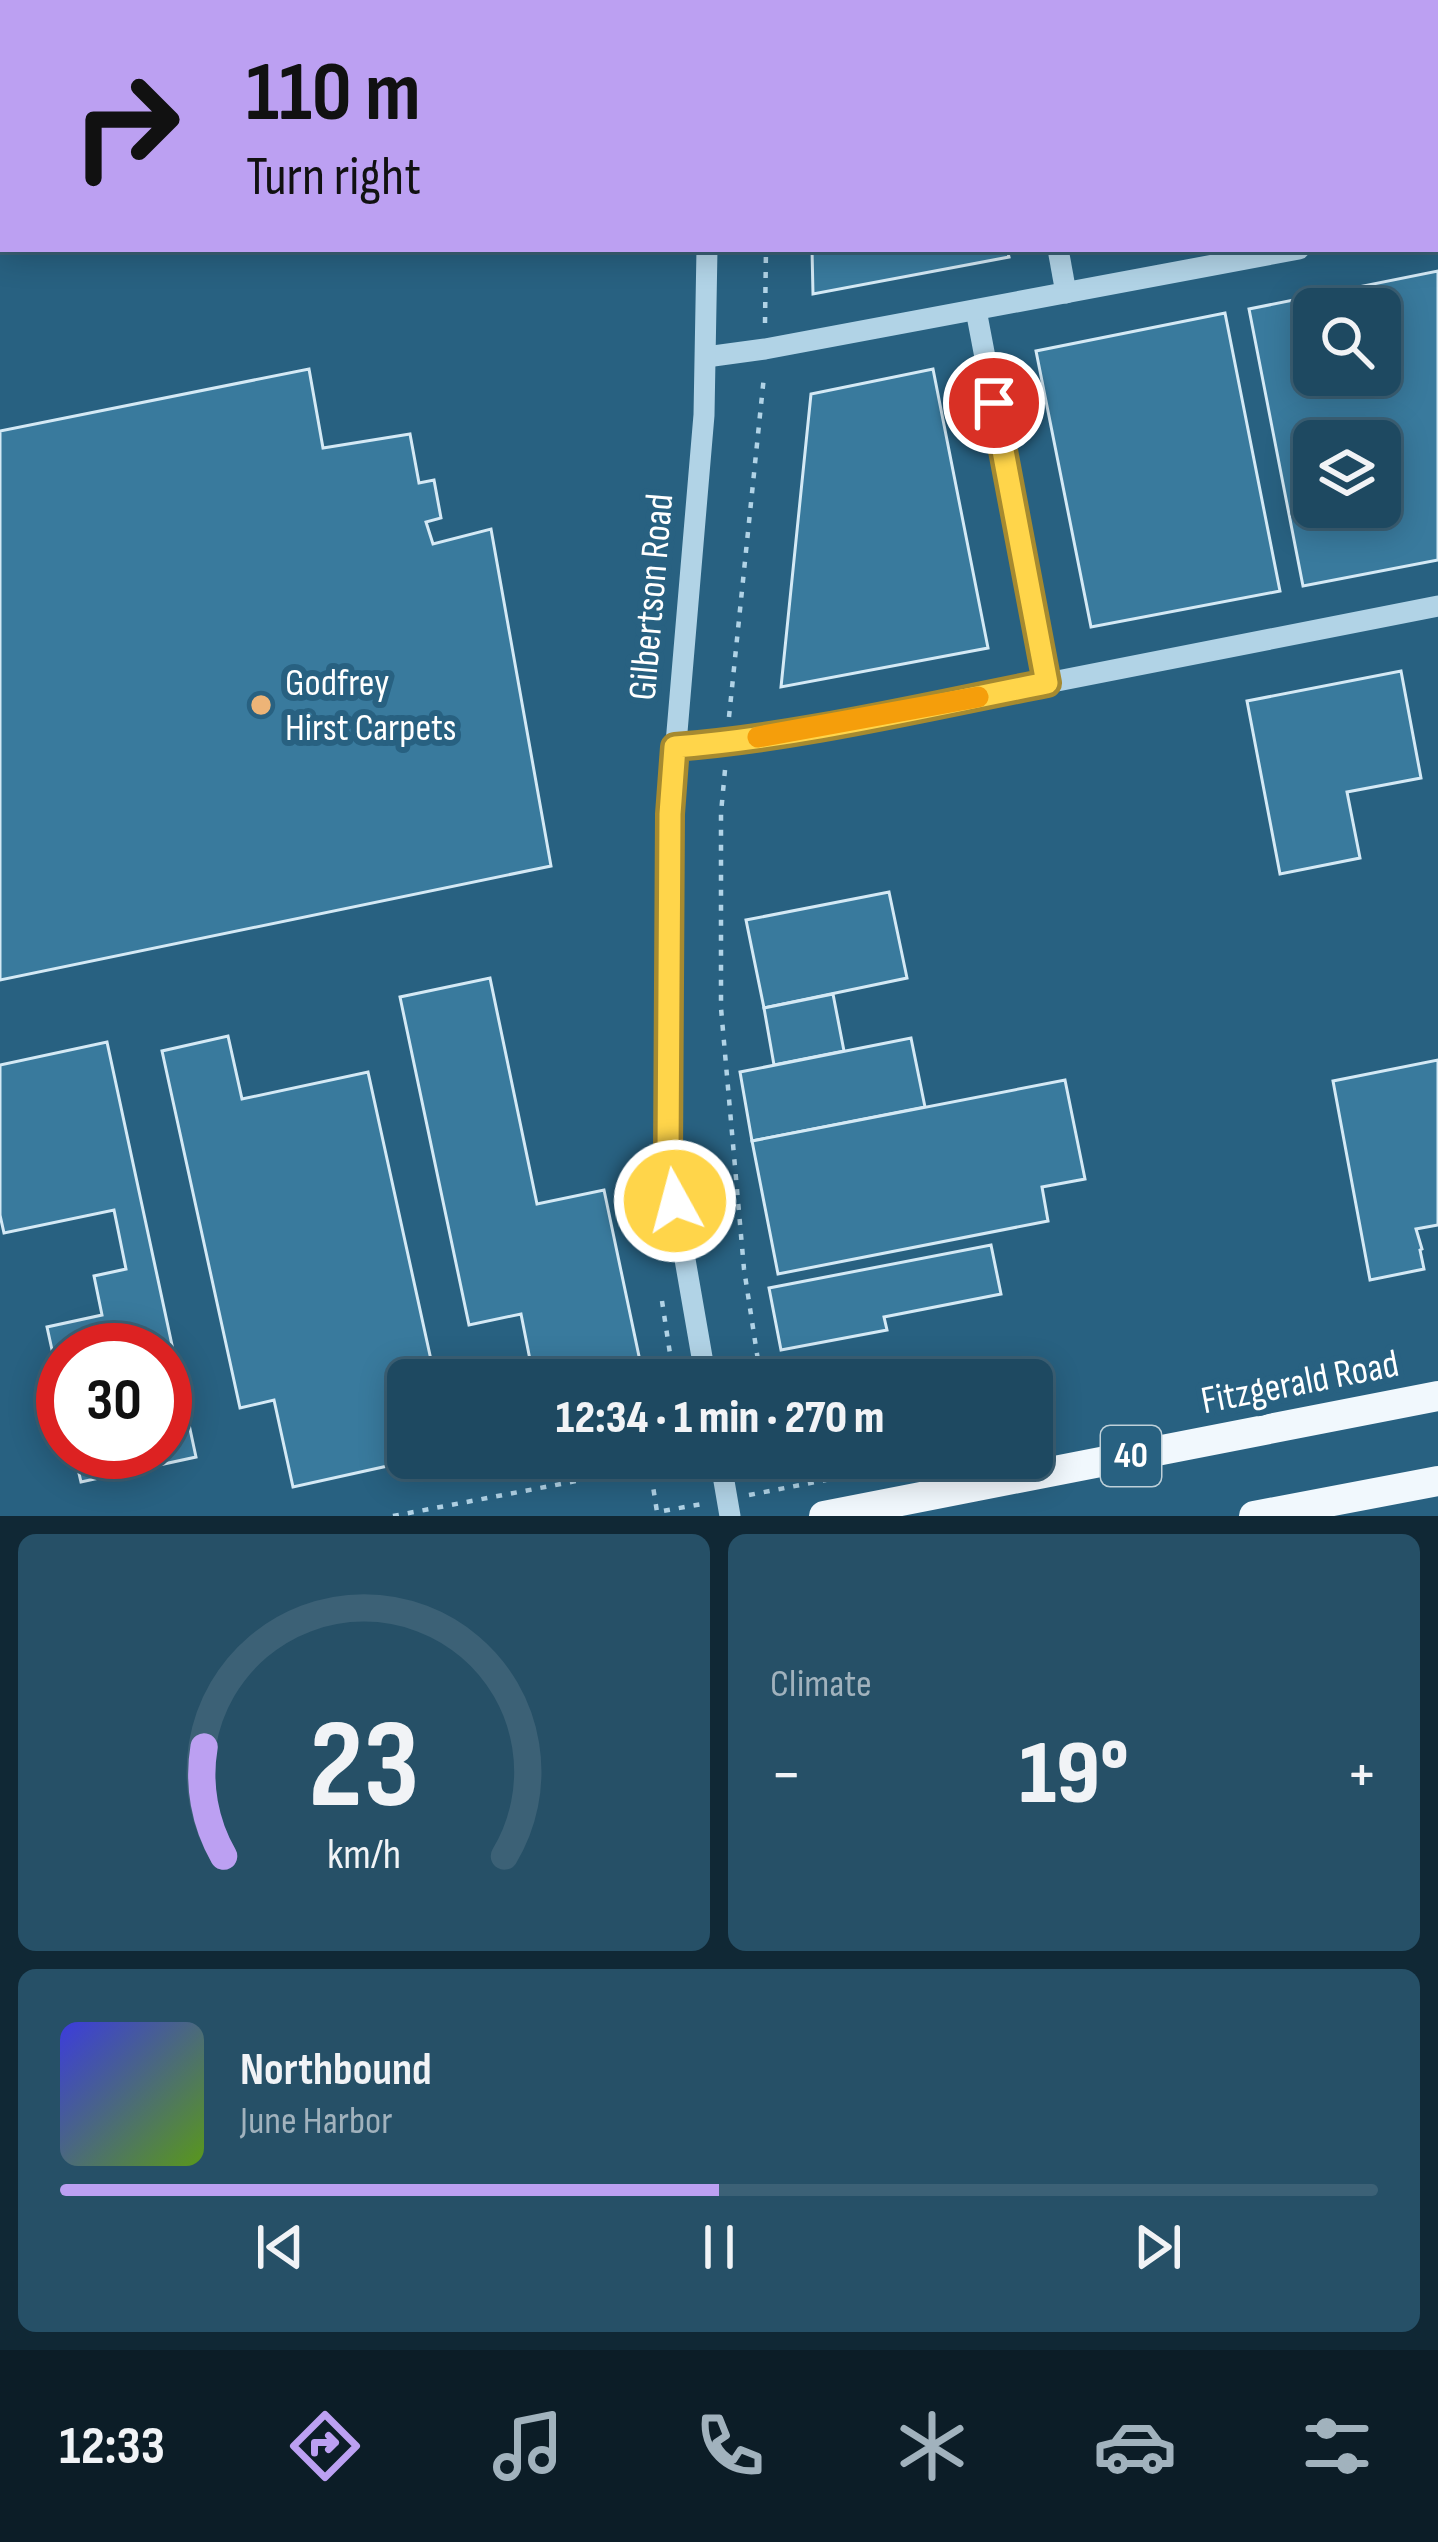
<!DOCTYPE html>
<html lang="en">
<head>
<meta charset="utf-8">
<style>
	body { margin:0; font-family:"Sofia Sans Condensed",sans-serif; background:#265067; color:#f1f3f6; height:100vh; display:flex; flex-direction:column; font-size:45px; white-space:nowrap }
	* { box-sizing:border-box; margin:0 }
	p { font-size:39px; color:#a1b2bd }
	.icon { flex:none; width:66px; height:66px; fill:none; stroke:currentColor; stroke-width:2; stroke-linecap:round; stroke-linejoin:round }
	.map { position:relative; height:1516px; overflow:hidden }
	.side { display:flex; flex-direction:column; gap:18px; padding:18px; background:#102835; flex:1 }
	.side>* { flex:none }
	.guide { position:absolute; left:0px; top:0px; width:1440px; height:252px; box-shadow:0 6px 30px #0003,0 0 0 3px #3c6176; background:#bca0f2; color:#111; overflow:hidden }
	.tools { position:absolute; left:1293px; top:288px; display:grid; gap:24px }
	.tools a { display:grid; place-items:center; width:108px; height:108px; border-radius:18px; background:#1e4961; box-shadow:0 6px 30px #0003,0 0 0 3px #3c6176; font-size:60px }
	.speed { position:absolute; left:36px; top:1323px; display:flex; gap:24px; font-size:60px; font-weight:700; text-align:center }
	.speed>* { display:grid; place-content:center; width:156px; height:156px; border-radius:50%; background:#1e4961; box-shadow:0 6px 30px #0003,0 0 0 3px #3c6176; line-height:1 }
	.speed .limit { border:18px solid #d22; background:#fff; color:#111 }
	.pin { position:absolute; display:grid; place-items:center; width:102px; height:102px; color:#fff; margin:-51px; border:6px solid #fff; border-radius:50%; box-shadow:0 3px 12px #0007 }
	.me { position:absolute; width:132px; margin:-66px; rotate:353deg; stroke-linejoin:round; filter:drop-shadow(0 0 9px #0008) }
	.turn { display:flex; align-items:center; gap:42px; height:252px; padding:0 48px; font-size:54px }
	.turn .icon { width:156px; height:156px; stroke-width:2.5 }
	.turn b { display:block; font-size:84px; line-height:102px }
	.big { font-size:90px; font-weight:800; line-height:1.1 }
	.side .tile { flex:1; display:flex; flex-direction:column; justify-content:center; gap:18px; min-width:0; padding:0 42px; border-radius:18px; background:#265067 }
	.side .dial { align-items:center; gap:0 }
	.dial svg { height:312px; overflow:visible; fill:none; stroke:#3c6176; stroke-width:7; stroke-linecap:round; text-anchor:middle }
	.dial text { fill:#f1f3f6; stroke:none }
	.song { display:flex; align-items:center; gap:36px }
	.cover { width:144px; height:144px; border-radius:18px; background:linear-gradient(135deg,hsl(240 70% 55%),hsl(90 70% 35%)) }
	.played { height:12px; border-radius:6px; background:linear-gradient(90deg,#bca0f2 50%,#3c6176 50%) }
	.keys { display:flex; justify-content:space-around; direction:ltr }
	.heat { display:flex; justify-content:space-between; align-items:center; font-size:66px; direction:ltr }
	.side .tiles { flex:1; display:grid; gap:18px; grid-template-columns:1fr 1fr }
	.tile:last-child { grid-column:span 2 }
	.trip { position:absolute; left:387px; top:1359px; width:666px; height:120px; border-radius:18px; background:#1e4961; box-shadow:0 6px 30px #0003,0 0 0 3px #3c6176; font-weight:800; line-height:120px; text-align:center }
	.menu { display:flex; height:192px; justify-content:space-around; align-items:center; background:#0c1d27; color:#a1b2bd }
	.menu .icon { width:84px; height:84px }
	.menu .active { color:#bca0f2 }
	.menu b { font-size:54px; color:#f1f3f6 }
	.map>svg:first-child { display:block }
</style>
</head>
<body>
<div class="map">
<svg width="1438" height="1516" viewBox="0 0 1438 1516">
	<rect width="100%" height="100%" fill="#286181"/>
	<g fill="#397a9d" stroke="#d4e9f5" stroke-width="3" fill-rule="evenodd">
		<polygon points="225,0 591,0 591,3 209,3"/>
		<polygon points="804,0 959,0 960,3 804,3"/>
		<rect x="1046" y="0" width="176" height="3"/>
		<polygon points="1249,0 1425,0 1426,3 1250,3"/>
		<polygon points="812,249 1007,249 1009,257 813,294"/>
		<path d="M 1438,271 L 1438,560 L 1303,586 L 1249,309 ZM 1314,309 L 1380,309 L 1380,375 L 1314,375 ZM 1314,441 L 1380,441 L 1380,507 L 1314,507 Z"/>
		<polygon points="1225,313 1280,591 1091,627 1036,351"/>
		<polygon points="309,369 323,448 410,434 419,483 434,480 441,518 426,522 433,544 491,529 551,866 0,980 0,431"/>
		<polygon points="933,369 988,648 781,687 811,394"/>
		<polygon points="1401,671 1421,778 1347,792 1360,858 1280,874 1247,701"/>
		<polygon points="889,892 907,978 764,1008 746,920"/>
		<polygon points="490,978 537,1204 604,1190 644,1380 534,1380 521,1314 469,1325 400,997"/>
		<polygon points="833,994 844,1051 774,1065 764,1008"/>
		<polygon points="228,1036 242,1099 368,1072 433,1369 392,1377 410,1461 293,1487 274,1400 240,1408 162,1051"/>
		<polygon points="911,1038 925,1107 752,1141 740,1072"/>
		<polygon points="107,1042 196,1457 81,1482 74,1452 165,1452 165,1350 63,1350 63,1400 47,1327 102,1315 94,1276 126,1269 114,1210 4,1233 0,1215 0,1065"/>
		<polygon points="1438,1060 1438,1225 1416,1229 1422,1249 1420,1250 1424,1269 1370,1280 1333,1081"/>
		<polygon points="1065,1080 1085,1179 1042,1187 1048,1221 778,1274 752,1141"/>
		<polygon points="991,1245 1001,1294 884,1317 887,1330 781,1350 769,1288"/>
	</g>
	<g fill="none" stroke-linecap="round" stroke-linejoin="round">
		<g stroke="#b1d3e6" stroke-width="4.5" stroke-dasharray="6 9" stroke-linecap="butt">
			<polyline points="752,0 753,3"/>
			<polyline points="765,323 766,249"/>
			<polyline points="729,717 764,376"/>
			<polyline points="725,770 721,813 721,1008 744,1269 761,1380"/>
			<polyline points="662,1301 674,1380"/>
			<polyline points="667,1458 666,1464 650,1467 657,1512 702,1504"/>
			<polyline points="821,1458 826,1481"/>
			<polyline points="749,1495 826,1480"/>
			<polyline points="393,1516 650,1467"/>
		</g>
		<g stroke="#b1d3e6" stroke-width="21">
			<polyline points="698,0 699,3"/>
			<polyline points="1011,0 1012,3"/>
			<polyline points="1437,223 1438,223"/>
			<polyline points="1058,249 1066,293"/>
			<polyline points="976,310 1047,683"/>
			<polyline points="706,357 765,349 1299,249"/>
			<polyline points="675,747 728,743 844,723 1438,606"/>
			<polyline points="706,1380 667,1156 670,814 704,415 707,249"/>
			<polyline points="720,1458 730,1516"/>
		</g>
		<g stroke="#f1f8fd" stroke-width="30">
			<polyline points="824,1516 1438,1396"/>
			<polyline points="1254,1516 1438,1481"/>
		</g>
	</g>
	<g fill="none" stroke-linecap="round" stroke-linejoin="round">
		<g stroke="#a68a30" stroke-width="30">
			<path id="route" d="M 675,1201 L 668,1156 L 670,814 L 675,747 C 800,737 924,707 1047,683 L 994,403"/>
		</g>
		<use href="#route" stroke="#ffd54a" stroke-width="21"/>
		<polyline stroke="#f59e0b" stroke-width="21" points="758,737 978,697"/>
	</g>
	<circle fill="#edb477" stroke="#286181" stroke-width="4.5" cx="261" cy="705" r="12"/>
	<g text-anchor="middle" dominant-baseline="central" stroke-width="12" stroke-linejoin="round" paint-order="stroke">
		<rect fill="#286181" stroke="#bed0d9" stroke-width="3" x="1101" y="1426" width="60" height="60" rx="9"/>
		<g font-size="36" font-weight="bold" fill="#fff">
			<text x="1131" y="1456">40</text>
		</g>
		<g font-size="39" fill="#fff" stroke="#286181">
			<text transform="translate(652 597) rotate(-85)">Gilbertson Road</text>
			<text transform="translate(1300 1383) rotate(-11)">Fitzgerald Road</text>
		</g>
		<g font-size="39" fill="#fff" stroke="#286181" text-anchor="start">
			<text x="285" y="683">Godfrey<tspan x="285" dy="45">Hirst Carpets</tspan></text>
		</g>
	</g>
</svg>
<div class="tools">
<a><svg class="icon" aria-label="search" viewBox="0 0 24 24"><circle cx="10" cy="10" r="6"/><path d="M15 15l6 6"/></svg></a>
<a><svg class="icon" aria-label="layers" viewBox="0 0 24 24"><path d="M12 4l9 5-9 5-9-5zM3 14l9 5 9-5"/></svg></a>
</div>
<div class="speed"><div class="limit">30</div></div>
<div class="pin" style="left:994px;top:403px;background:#d93025"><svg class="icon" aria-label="arrive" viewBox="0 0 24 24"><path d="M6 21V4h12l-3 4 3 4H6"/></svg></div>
<svg class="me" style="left:675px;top:1201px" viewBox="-20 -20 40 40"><circle r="17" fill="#ffd54a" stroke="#fff" stroke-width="3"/><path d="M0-11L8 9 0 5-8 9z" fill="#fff"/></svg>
<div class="trip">12:34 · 1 min · 270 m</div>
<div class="guide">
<div class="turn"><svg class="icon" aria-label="right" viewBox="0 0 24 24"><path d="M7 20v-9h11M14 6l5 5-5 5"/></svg><div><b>110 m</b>Turn right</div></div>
</div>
</div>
<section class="side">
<div class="tiles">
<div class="tile dial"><svg viewBox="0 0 100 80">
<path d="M14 69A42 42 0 1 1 86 69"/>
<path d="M14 69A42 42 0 0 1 9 41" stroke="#bca0f2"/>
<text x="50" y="56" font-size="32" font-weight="700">23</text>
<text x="50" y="72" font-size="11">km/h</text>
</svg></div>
<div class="tile"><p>Climate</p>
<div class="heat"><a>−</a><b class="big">19°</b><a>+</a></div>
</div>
<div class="tile">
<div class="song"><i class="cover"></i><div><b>Northbound</b><p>June Harbor</p></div></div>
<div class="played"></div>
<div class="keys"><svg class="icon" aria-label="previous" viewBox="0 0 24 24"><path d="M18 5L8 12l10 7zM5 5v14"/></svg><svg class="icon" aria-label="pause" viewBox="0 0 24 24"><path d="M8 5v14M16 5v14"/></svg><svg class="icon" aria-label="next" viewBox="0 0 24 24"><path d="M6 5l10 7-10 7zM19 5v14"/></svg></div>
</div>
</div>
</section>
<nav class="menu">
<b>12:33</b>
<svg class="icon active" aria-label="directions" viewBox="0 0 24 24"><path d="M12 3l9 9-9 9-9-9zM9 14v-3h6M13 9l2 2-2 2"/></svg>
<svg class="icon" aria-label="music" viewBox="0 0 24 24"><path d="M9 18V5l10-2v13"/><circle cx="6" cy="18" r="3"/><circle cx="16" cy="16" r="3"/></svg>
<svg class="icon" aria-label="phone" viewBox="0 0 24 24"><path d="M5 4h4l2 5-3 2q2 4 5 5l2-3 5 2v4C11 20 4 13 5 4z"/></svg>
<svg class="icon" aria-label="climate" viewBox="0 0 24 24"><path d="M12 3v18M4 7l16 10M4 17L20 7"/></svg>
<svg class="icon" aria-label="car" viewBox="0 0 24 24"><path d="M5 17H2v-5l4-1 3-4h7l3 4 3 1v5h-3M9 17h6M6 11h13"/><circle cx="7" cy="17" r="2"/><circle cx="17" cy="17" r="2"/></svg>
<svg class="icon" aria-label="filters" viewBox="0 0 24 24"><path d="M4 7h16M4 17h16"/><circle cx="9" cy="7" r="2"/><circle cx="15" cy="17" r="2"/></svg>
</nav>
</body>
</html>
